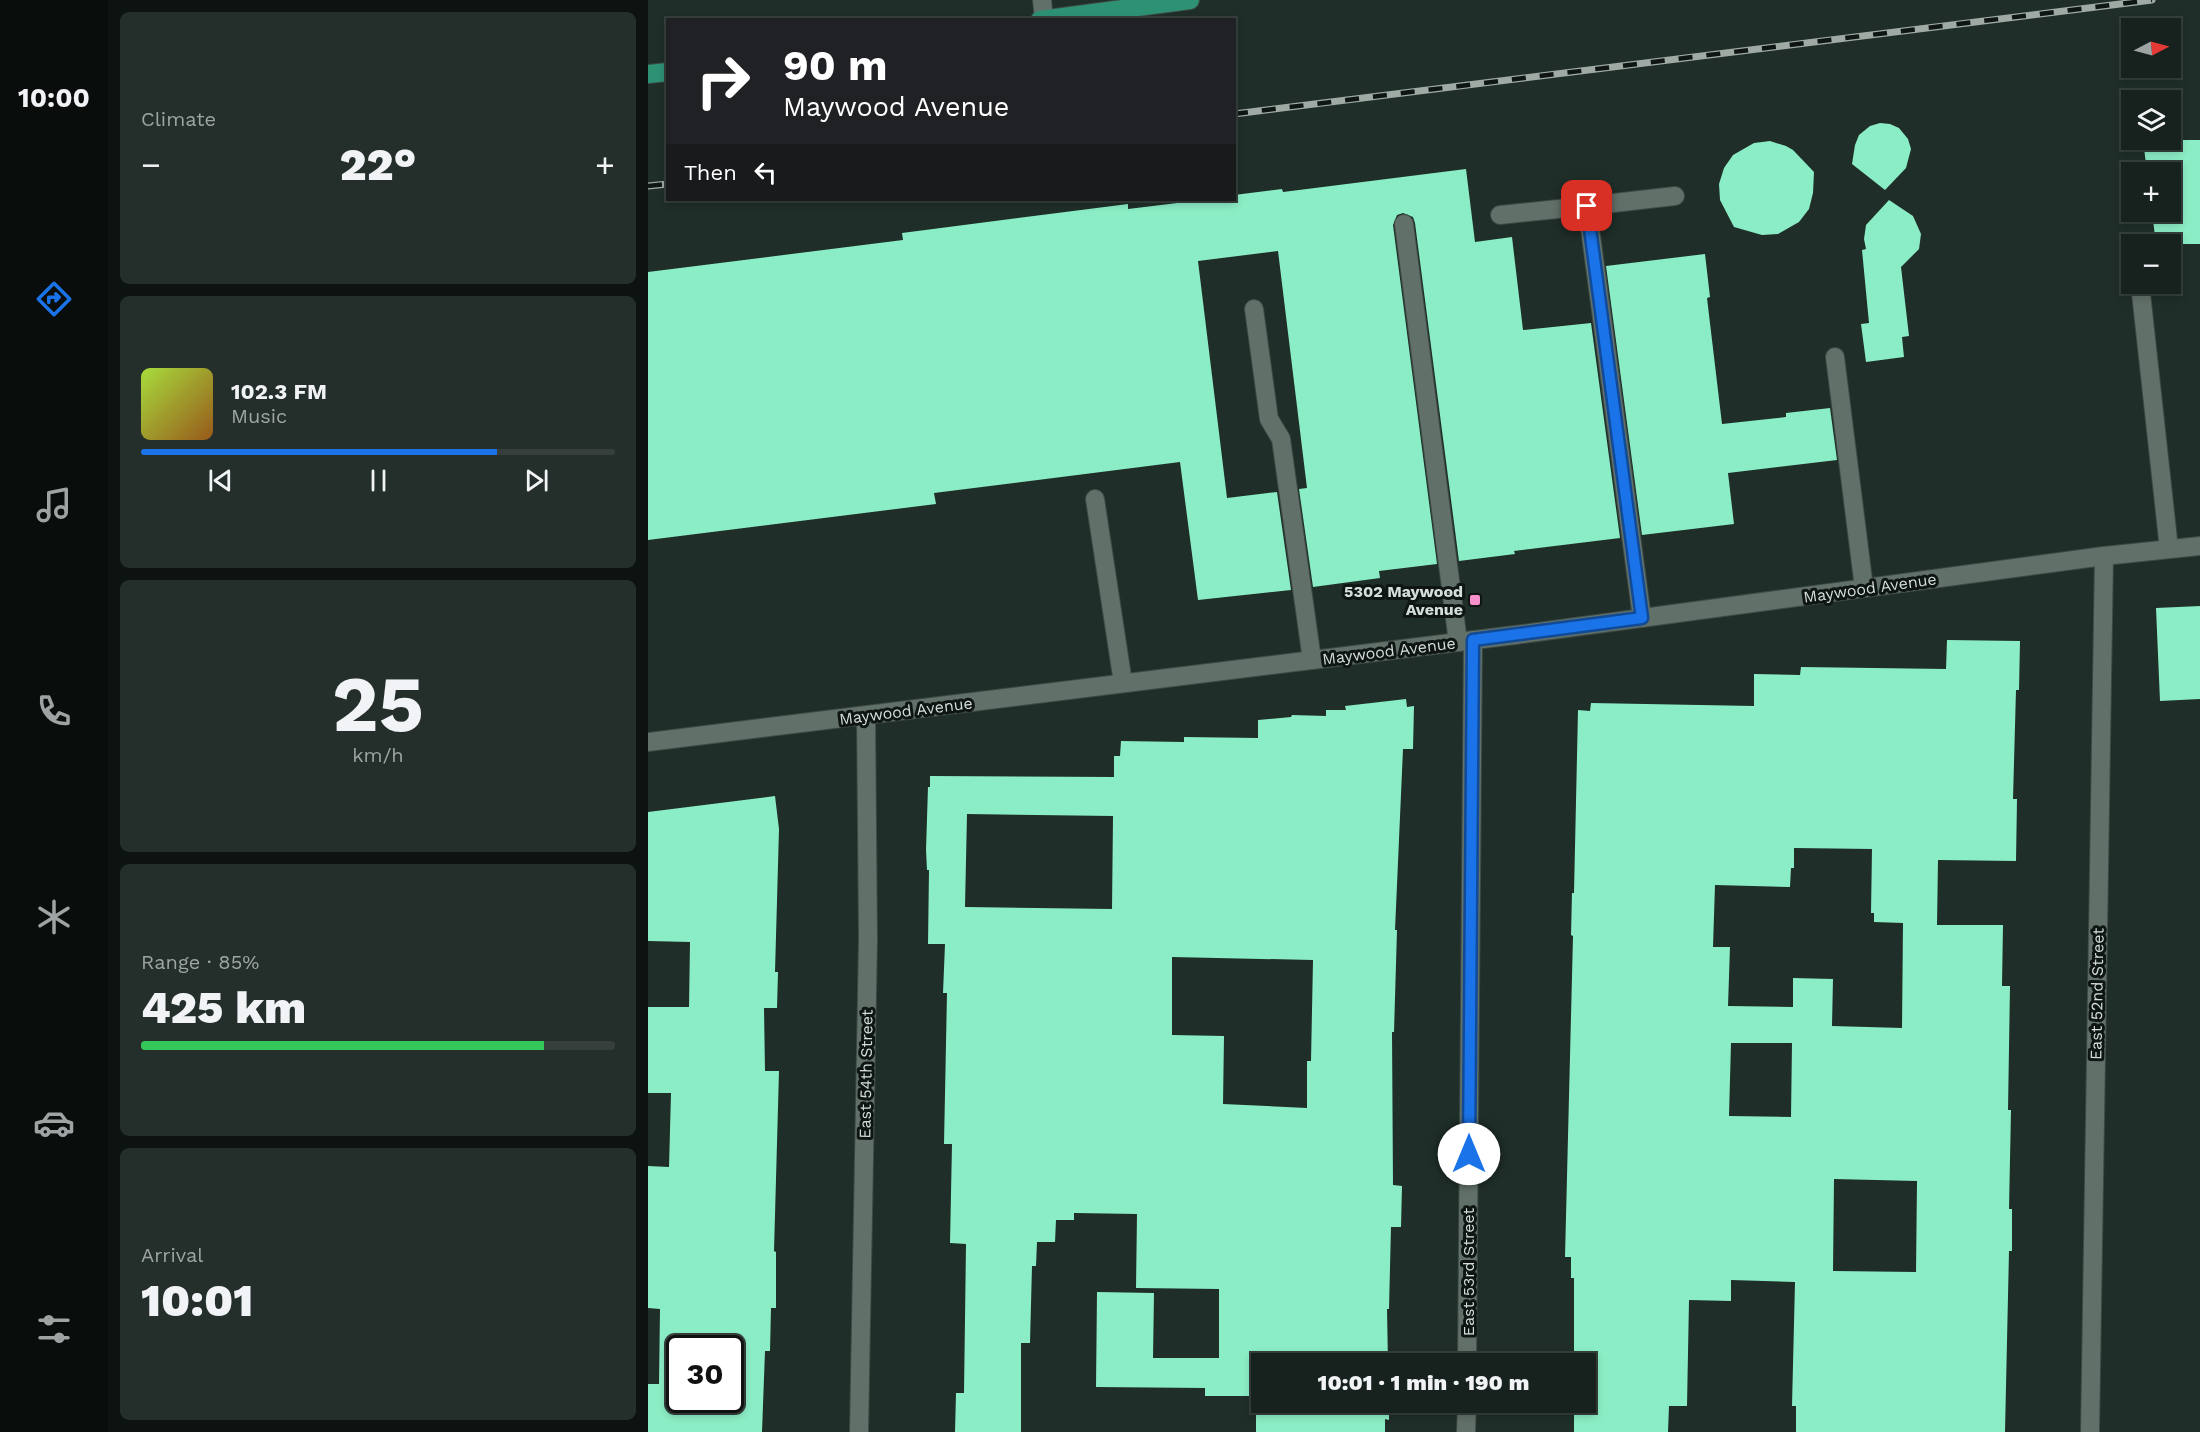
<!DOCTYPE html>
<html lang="en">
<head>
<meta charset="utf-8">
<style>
	body { margin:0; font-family:"Work Sans",sans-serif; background:#242f2b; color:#f1f3f6; height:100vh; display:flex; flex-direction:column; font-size:22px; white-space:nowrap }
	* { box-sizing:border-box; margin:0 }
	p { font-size:20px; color:#9ea4a4 }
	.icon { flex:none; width:33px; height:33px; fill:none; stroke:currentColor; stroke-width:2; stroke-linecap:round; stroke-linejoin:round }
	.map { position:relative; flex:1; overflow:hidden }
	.details { display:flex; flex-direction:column; gap:12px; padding:12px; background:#0d1310; width:540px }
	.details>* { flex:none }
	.hud { position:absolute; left:18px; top:18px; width:570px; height:183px; border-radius:0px; box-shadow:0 3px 9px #0003,0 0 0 2px #363f3c; background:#202124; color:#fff; overflow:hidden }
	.needle { width:39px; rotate:84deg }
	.controls { position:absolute; left:1473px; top:18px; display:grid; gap:12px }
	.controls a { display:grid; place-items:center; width:60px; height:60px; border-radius:0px; background:#17221e; box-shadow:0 3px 9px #0003,0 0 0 2px #363f3c; font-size:30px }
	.speed { position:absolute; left:18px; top:1335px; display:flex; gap:12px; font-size:30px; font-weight:700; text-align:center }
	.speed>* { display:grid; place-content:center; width:78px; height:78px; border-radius:50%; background:#17221e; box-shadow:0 3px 9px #0003,0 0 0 2px #363f3c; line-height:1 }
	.speed .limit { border:3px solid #111; border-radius:9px; background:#fff; color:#111 }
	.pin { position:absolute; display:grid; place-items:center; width:51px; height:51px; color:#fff; margin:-26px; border-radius:12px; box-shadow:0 3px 9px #0006 }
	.me { position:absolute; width:66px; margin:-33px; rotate:0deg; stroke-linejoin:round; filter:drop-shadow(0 0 4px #0008) }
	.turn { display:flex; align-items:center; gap:21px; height:126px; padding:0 18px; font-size:27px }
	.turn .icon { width:78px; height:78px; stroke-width:2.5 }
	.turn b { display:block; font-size:42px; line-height:51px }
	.then { display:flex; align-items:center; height:57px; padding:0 18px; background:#0003; gap:12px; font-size:22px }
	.big { font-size:45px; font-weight:800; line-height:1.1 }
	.details .tile { flex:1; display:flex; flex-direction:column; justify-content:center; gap:9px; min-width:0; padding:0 21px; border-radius:9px; background:#242f2b }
	.details .dial { align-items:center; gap:0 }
	.dial b { font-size:78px; line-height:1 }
	.song { display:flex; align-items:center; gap:18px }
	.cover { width:72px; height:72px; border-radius:9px; background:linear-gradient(135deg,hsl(80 70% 55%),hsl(30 70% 35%)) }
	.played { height:6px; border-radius:3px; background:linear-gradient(90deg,#1a73e8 75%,#363f3c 75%) }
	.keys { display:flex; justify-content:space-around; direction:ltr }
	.heat { display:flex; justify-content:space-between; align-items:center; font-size:33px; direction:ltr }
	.charge { height:9px; border-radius:4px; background:linear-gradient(90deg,#34c759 85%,#363f3c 0) }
	.trip { position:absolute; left:603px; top:1353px; width:345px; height:60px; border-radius:0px; background:#17221e; box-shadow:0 3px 9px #0003,0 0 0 2px #363f3c; font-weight:800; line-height:60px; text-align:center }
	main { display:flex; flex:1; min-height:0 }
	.menu { display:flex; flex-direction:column; width:108px; justify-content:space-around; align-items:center; background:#090e0c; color:#9ea4a4 }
	.menu .icon { width:42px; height:42px }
	.menu .selected { color:#1a73e8 }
	.menu b { font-size:27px; color:#f1f3f6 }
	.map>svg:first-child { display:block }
</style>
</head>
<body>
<main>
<nav class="menu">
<b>10:00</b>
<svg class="icon selected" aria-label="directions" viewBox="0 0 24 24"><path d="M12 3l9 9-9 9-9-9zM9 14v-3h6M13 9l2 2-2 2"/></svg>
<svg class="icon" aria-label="music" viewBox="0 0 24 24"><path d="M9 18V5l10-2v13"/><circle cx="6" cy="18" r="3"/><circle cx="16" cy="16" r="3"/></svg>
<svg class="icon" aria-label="phone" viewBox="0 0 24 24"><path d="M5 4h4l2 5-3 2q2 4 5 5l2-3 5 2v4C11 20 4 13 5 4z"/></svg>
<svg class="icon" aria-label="climate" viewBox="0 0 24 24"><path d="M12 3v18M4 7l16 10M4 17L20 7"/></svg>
<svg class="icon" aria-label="car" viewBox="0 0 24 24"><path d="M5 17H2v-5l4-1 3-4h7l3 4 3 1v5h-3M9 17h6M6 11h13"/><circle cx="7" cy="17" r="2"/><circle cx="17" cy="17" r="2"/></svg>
<svg class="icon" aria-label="filters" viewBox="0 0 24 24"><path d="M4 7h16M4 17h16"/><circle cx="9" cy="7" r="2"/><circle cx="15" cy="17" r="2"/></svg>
</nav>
<section class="details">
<div class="tile"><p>Climate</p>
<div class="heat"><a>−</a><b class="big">22°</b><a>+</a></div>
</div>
<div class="tile">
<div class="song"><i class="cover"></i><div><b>102.3 FM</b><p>Music</p></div></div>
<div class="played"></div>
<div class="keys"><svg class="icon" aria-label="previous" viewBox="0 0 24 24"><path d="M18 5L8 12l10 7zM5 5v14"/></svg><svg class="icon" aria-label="pause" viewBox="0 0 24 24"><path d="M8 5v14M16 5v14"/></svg><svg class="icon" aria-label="next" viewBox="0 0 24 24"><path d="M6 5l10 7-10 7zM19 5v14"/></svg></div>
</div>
<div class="tile dial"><b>25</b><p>km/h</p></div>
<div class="tile"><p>Range · 85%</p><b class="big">425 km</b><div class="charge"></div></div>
<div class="tile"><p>Arrival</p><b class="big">10:01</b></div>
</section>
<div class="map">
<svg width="1552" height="1432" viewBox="0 0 1552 1432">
	<rect width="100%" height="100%" fill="#1f2e28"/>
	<g fill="#8bedc5" fill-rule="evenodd">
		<polygon points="1232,123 1242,124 1251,128 1260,139 1263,149 1258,168 1237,190 1204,164 1207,145 1211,135 1222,126"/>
		<polygon points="1495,140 1552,140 1552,244 1508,244 1504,212 1522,212 1522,172 1499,172"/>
		<polygon points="1122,141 1138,146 1145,150 1166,172 1165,193 1161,209 1151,222 1130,234 1114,235 1086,227 1072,200 1071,184 1076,168 1085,155 1106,143"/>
		<polygon points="818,169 827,242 864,237 875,330 943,323 972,538 866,551 867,554 811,561 767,223 765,217 755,213 749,215 745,225 789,564 731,571 732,578 665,587 651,489 659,488 630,251 550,261 579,498 629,492 643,590 550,600 532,462 286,493 288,504 0,540 0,272 255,240 254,233 480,204 480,209 554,200 586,200 586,195 634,189 635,192"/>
		<polygon points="1241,200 1265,216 1273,234 1271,249 1253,267 1261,336 1254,337 1256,357 1218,362 1213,324 1221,323 1214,250 1218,249 1216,239 1218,225"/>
		<polygon points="1057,254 1062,297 1059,298 1074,424 1138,417 1138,413 1182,408 1189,460 1080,473 1086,524 994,535 958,266"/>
		<polygon points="1552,606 1552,699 1512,701 1508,608"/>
		<path d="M 1299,640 L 1372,641 L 1371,690 L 1368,690 L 1365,799 L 1369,799 L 1368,861 L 1290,860 L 1289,925 L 1355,925 L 1354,986 L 1362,986 L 1360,1110 L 1363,1110 L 1361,1209 L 1364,1209 L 1364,1251 L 1361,1251 L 1357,1432 L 1148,1432 L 1148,1406 L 1144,1406 L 1147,1282 L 1083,1280 L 1083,1301 L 1041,1300 L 1039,1406 L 1021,1406 L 1020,1432 L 926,1432 L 926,1402 L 938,1402 L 938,1364 L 926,1364 L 926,1278 L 923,1278 L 923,1257 L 917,1257 L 925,936 L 923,935 L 924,893 L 926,893 L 930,710 L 942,711 L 943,703 L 1106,706 L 1106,674 L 1152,675 L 1153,667 L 1298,669 ZM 1146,848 L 1224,849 L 1223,913 L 1226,913 L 1226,922 L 1255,923 L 1254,1028 L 1184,1026 L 1185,979 L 1145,978 L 1145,1007 L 1080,1006 L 1082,947 L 1065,947 L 1067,885 L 1142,887 L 1143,868 L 1146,868 ZM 1083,1043 L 1144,1043 L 1143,1117 L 1081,1116 ZM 1186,1179 L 1269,1181 L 1268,1272 L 1185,1271 Z"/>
		<path d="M 758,699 L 759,707 L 766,706 L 765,749 L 755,749 L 747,930 L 749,930 L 746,1032 L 744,1032 L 745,1185 L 754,1186 L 753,1227 L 743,1227 L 741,1309 L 739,1309 L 740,1364 L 614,1364 L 614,1402 L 741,1402 L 741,1420 L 737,1419 L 737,1432 L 608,1432 L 608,1396 L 557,1396 L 557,1388 L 448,1387 L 449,1292 L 506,1293 L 505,1358 L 571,1358 L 571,1289 L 488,1288 L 489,1214 L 426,1213 L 426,1220 L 408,1220 L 407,1242 L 389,1242 L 388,1266 L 384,1266 L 382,1343 L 373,1343 L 373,1432 L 307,1432 L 308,1393 L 316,1393 L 318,1244 L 302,1243 L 304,1144 L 296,1144 L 299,993 L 295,993 L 297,944 L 280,944 L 281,870 L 279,870 L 278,850 L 280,787 L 282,787 L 282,776 L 466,777 L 466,756 L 472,756 L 473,741 L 536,742 L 536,737 L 610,738 L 610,720 L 643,717 L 644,715 L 678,716 L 678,710 L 698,710 L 697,706 ZM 319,814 L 465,816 L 464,909 L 317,907 ZM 524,957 L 665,960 L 663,1061 L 659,1061 L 659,1108 L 575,1104 L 576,1036 L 524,1035 Z"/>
		<path d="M 127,796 L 131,829 L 127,972 L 130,972 L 129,1008 L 116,1008 L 117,1071 L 131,1071 L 126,1251 L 128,1252 L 128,1308 L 123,1308 L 122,1351 L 117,1351 L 114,1432 L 0,1432 L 0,1384 L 11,1384 L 12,1309 L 0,1308 L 0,1166 L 21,1167 L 23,1093 L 0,1093 L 0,1007 L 41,1007 L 42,942 L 0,941 L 0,812 ZM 32,1348 L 82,1348 L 82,1400 L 32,1400 Z"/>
	</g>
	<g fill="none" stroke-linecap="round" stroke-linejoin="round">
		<g stroke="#3d4a45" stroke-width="20">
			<g id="minor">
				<polyline points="394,0 396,19"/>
				<polyline points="852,215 939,206"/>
				<polyline points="756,224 810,642"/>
				<polyline points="1492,284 1521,549"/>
				<polyline points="606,309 621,419 633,439 664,660"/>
				<polyline points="1187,357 1216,588"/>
				<polyline points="447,499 475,683"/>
				<polyline points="994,618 939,206 1027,196"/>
				<polyline points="0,742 867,635 1456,556 1552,546"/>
				<polyline points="819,1364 825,640"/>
				<polyline points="211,1432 220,939 218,716"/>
				<polyline points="818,1432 819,1402"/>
				<polyline points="1442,1432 1456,556"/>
			</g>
		</g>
		<g stroke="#3d4a45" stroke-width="20">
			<g id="major">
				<polyline points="392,20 542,0"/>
				<polyline points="0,74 20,72"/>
			</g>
		</g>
		<use href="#minor" stroke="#617169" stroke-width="18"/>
		<use href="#major" stroke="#2d9174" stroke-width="18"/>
		<g stroke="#9faaa5" stroke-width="7">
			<g id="rail">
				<polyline points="586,114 1504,0"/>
				<polyline points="0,186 20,184"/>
			</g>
		</g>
		<use href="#rail" stroke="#0e1512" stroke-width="4.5" stroke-dasharray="14" stroke-linecap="butt"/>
	</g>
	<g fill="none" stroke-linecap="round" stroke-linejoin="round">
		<g stroke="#114b97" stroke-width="15">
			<polyline id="route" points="821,1154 825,640 994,618 939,206"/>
		</g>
		<use href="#route" stroke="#1a73e8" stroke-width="10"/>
	</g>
	<rect fill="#f890cb" stroke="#0e1512" stroke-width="2" x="821" y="594" width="12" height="12" rx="3"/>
	<g text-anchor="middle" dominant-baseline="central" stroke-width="6" stroke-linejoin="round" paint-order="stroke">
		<g font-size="16" fill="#d5deda" stroke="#0e1512">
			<text transform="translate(1222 588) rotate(-8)">Maywood Avenue</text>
			<text transform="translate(741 651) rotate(-7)">Maywood Avenue</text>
			<text transform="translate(258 711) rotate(-7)">Maywood Avenue</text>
			<text transform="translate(1449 994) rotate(-89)">East 52nd Street</text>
			<text transform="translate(218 1074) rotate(-89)">East 54th Street</text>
			<text transform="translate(820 1272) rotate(-90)">East 53rd Street</text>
		</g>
		<g font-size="16" font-weight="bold" fill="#d5deda" stroke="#0e1512" text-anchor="end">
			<text x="815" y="591">5302 Maywood<tspan x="815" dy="18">Avenue</tspan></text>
		</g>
	</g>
</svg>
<div class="controls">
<a><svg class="needle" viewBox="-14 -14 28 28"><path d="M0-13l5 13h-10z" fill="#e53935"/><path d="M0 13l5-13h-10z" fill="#9ea4a4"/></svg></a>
<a><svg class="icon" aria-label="layers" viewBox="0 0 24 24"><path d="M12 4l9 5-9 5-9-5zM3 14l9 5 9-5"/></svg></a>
<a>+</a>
<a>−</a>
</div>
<div class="speed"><div class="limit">30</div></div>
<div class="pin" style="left:939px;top:206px;background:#d93025"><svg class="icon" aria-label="arrive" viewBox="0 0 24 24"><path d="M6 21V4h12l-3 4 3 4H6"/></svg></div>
<svg class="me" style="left:821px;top:1154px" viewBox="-20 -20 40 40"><circle r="19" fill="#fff"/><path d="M0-13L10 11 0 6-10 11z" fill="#1a73e8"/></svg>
<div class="trip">10:01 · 1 min · 190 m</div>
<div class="hud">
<div class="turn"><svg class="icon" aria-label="right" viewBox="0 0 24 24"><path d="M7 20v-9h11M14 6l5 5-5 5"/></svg><div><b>90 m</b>Maywood Avenue</div></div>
<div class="then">Then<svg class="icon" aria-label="left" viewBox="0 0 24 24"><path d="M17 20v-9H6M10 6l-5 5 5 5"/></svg></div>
</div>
</div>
</main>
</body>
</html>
